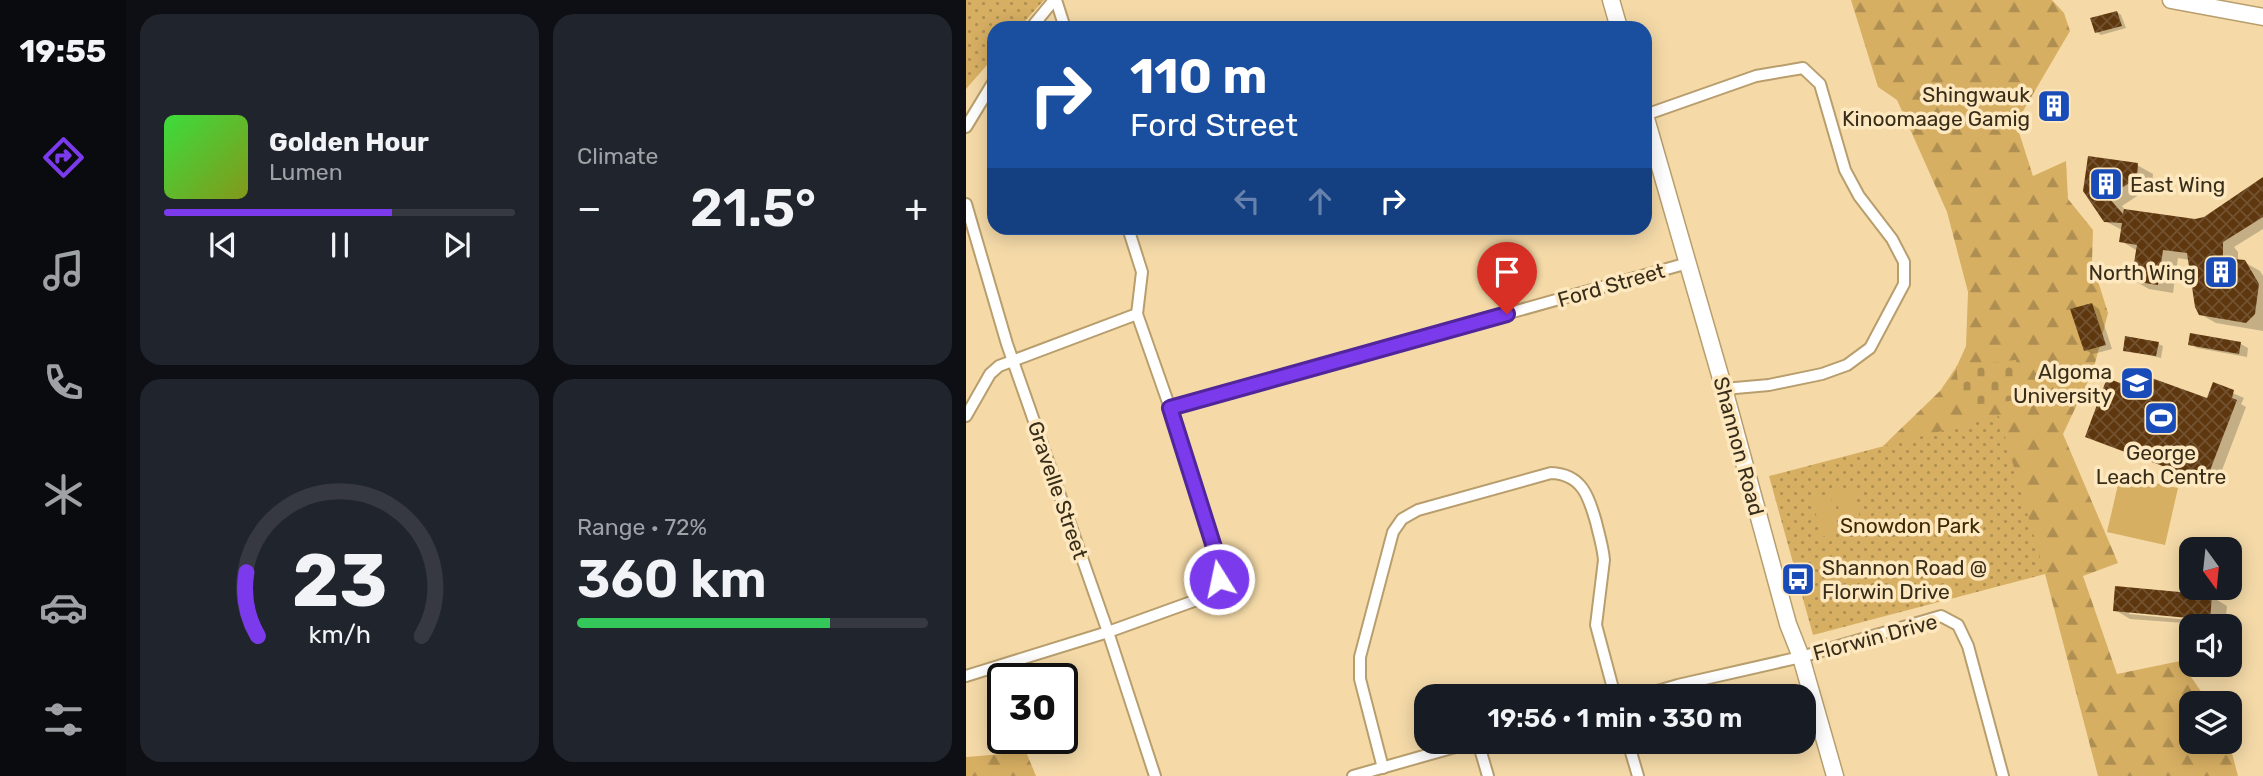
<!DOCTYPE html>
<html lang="en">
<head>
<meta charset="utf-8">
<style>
	body { margin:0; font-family:Rubik,sans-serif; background:#20242c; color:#f1f3f6; height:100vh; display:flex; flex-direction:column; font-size:26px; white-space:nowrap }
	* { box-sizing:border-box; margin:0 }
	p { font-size:23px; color:#9ea1a6 }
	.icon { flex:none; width:38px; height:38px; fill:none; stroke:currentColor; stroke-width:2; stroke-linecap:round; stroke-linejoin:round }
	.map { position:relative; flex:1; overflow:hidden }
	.details { display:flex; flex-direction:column; gap:14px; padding:14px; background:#0d0f14; width:840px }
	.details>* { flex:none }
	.guide { position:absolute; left:21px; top:21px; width:665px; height:214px; border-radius:21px; box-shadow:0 4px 18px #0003; background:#1a4fa0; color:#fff; overflow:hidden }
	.needle { width:46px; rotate:165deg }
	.fabs { position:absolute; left:1213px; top:537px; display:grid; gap:14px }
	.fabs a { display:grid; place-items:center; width:63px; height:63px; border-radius:14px; background:#171b24; box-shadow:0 4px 18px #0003; font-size:35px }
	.speed { position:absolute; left:21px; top:663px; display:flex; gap:14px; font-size:35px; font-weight:700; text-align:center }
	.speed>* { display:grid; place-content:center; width:91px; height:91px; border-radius:50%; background:#171b24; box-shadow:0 4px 18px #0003; line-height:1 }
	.speed .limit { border:4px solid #111; border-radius:10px; background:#fff; color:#111 }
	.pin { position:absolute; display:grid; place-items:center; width:60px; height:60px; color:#fff; margin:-72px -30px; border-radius:50% 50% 50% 0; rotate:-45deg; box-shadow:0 0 7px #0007 }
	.pin .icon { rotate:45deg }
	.me { position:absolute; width:77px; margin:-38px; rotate:350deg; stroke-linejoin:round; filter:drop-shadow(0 0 5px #0008) }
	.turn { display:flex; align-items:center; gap:24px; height:147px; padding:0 28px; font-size:32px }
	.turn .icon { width:91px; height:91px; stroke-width:2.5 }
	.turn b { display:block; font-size:49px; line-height:60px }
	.lanes { display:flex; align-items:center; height:66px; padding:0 28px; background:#0003; justify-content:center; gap:35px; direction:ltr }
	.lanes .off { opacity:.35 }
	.big { font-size:52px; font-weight:600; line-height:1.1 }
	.details .card { flex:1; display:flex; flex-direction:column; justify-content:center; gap:10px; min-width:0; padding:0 24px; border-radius:21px; background:#20242c }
	.details .dial { align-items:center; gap:0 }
	.dial svg { height:182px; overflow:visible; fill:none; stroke:#363941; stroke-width:7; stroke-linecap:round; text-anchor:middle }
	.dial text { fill:#f1f3f6; stroke:none }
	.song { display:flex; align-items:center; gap:21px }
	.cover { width:84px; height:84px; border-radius:10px; background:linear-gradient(135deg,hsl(120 70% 55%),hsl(70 70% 35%)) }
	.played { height:7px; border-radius:4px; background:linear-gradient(90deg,#7c3aed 65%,#363941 65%) }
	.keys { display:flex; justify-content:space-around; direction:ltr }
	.heat { display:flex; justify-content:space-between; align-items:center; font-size:38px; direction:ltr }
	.charge { height:10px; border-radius:5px; background:linear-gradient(90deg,#34c759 72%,#363941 0) }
	.details .tiles { flex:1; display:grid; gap:14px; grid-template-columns:repeat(2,1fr) }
	.trip { position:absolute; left:448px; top:684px; width:402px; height:70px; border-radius:21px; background:#171b24; box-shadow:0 4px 18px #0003; font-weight:600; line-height:70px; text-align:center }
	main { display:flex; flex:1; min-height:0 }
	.tab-bar { display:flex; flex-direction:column; width:126px; justify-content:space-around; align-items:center; background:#090b0e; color:#9ea1a6 }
	.tab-bar .icon { width:49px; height:49px }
	.tab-bar .active { color:#7c3aed }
	.tab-bar b { font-size:32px; color:#f1f3f6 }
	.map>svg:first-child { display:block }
</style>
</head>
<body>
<main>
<nav class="tab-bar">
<b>19:55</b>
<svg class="icon active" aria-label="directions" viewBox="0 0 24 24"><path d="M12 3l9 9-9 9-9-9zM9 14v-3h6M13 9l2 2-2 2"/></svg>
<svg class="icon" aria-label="music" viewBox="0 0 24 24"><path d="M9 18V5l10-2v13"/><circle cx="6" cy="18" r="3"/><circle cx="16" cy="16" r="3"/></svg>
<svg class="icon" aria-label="phone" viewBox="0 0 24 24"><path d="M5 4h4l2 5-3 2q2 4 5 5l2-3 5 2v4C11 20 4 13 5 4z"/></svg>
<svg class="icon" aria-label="climate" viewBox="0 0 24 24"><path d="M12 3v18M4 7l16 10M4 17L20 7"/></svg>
<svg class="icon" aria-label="car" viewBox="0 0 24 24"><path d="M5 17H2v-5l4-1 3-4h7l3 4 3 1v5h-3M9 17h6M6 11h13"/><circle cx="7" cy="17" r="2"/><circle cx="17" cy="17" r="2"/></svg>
<svg class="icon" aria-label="filters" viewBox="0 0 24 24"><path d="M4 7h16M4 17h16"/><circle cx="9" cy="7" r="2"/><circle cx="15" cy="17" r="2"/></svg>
</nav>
<section class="details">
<div class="tiles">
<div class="card">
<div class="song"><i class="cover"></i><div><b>Golden Hour</b><p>Lumen</p></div></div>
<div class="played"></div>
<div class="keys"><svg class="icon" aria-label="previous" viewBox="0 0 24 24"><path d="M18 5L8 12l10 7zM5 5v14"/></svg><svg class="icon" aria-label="pause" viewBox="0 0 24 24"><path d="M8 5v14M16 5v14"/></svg><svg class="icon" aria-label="next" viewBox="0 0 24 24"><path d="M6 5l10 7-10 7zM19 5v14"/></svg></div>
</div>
<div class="card"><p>Climate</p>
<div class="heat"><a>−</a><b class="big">21.5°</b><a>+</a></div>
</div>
<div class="card dial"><svg viewBox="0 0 100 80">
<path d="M14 69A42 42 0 1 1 86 69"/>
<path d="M14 69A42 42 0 0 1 9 41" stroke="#7c3aed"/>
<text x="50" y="56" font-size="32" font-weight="700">23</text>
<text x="50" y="72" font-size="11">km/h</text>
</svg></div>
<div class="card"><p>Range · 72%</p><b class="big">360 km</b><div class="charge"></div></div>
</div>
</section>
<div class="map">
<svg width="1297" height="776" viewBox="0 0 1297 776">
	<defs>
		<pattern id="forest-firs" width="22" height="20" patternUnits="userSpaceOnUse" patternTransform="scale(1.75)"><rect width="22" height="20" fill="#d7af63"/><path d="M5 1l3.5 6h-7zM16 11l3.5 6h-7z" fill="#af8f51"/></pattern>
		<pattern id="cemetery-stones" width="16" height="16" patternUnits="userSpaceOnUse" patternTransform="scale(1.75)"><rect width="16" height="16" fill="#d7af63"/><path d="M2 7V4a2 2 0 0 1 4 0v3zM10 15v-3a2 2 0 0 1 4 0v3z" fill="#af8f51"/></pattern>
		<pattern id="park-dots" width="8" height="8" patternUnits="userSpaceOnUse" patternTransform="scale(1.75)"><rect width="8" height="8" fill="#d7af63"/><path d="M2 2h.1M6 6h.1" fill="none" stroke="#af8f51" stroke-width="1.8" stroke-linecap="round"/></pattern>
		<pattern id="building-cross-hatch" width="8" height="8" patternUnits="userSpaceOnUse" patternTransform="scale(1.75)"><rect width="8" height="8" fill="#5e370e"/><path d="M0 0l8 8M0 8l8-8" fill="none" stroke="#725230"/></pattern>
	</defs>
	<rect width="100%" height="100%" fill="#f5daa8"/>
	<g fill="url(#forest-firs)">
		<polygon points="885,0 1086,0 1098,13 1104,31 1050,123 1067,176 1100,161 1102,199 1127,230 1126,262 1142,313 1127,371 1097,434 1152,563 1117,576 1151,674 1214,661 1243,703 1225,704 1225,742 1263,742 1272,776 1132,776 1079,574 985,469 917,446 974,391 991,366 1000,346 1002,292 981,212 931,100 912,87"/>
		<polygon points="60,752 70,776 0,776 0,757"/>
	</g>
	<polygon fill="url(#cemetery-stones)" points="1050,360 1054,400 995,406 990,366"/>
	<g fill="url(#park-dots)">
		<polygon points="0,0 78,0 53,28 28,28 28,57 0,89"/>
		<polygon points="1033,416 1079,574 847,635 803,476"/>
	</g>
	<g fill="#d7af63">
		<polygon points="1154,476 1212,488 1199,545 1141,532"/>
		<polygon points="886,488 896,526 879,530 868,493"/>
		<polygon points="864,494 874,532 856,537 846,499"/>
	</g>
	<g fill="#0003" fill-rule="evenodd">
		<polygon points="1151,12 1155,15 1160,28 1135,35 1131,32"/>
		<polygon points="1096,100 1104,104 1103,115 1086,114 1086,117 1080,114"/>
		<polygon points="1171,165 1187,174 1186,186 1156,206 1160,211 1229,221 1238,219 1297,179 1297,229 1268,247 1272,252 1272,261 1278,262 1294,271 1297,276 1297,331 1250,323 1234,314 1224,260 1212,258 1207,293 1183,289 1167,280 1170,250 1155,241 1156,230 1139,221 1119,191"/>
		<polygon points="1126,304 1133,309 1146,349 1127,354 1119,350"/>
		<polygon points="1192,344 1197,346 1195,358 1159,350"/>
		<polygon points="1224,344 1275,344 1282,348 1281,357 1231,348"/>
		<polygon points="1248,385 1278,398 1275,404 1280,407 1253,478 1248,476 1244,484 1121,436 1176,393 1242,401"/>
		<path d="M 1151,588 L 1246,597 L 1261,606 L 1259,626 L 1164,619 L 1149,610 ZM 1163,611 L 1253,619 L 1253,623 L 1163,614 Z"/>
	</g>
	<g fill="url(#building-cross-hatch)">
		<polygon points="1151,11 1156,26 1129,33 1124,18"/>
		<polygon points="1080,96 1097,98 1095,116 1078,114"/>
		<polygon points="1122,156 1172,163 1171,178 1142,197 1157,214 1158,209 1229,219 1238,217 1297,177 1297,217 1257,242 1257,258 1279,260 1293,284 1289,314 1280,323 1233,315 1229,307 1221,253 1197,250 1192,285 1165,281 1171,245 1153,242 1156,223 1138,222 1117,191"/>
		<polygon points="1126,303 1140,345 1118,351 1104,309"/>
		<polygon points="1224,333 1275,342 1273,354 1222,345"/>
		<polygon points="1159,336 1193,342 1190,356 1157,351"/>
		<polygon points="1180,376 1241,398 1247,382 1268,390 1266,398 1271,400 1243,473 1237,471 1234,480 1119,437 1141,378 1175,391"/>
		<polygon points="1149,586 1246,595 1244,620 1147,611"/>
	</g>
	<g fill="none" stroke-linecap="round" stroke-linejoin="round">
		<g stroke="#b89e6d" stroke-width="14">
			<g id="street">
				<polyline points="90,0 99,28"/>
				<polyline points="65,28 88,0"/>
				<polyline points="679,115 790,76 837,68 854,84 879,170 893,196 926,239 938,262 938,284 904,348 881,365 856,374 803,385 758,389"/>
				<polyline points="0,127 28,81"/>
				<polyline points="0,204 41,344 142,632 189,776"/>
				<polyline points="204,408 722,263"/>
				<polyline points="0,416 24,374 33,366 171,314"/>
				<polyline points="0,676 142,632 228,601 247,592 253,579 253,563 204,408 171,314 176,272 162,228"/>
				<polyline points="674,696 712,685 835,657 975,616 992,625 1002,646 1037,776"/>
				<polyline points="512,742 522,776"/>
				<polyline points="662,742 672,776"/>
				<path d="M 417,768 L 394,679 L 394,657 L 427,532 L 436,519 L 452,510 L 585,473 C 616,474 623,497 630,522 C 633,535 637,547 638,560 L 630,625 L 649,696"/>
				<polyline points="387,776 507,742"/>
			</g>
		</g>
		<g stroke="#b89e6d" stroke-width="19">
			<g id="secondary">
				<polyline points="645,0 653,28"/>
				<polyline points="1205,0 1297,17"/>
				<polyline points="679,115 758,389 822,624 835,657 869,776"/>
			</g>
		</g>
		<use href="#street" stroke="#fff" stroke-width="10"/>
		<use href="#secondary" stroke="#fff" stroke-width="16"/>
	</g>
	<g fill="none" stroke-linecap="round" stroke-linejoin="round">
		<g stroke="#51269a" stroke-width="18">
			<polyline id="route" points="253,579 253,563 204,408 541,314"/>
		</g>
		<use href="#route" stroke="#7c3aed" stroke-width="12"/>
	</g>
	<defs>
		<g id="building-square" transform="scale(1.75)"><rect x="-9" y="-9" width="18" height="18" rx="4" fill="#194cb9" stroke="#fee8c0"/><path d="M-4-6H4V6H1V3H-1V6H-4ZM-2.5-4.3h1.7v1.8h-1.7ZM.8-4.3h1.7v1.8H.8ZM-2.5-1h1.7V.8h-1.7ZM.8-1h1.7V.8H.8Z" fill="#fff"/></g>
		<g id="university-square" transform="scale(1.75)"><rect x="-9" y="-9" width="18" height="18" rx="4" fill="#194cb9" stroke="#fee8c0"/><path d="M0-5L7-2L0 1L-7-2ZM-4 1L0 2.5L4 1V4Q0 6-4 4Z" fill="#fff"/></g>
		<g id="stadium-square" transform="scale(1.75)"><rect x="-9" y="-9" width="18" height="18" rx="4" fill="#194cb9" stroke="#fee8c0"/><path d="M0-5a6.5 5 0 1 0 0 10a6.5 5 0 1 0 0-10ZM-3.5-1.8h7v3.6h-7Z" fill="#fff"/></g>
		<g id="bus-square" transform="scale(1.75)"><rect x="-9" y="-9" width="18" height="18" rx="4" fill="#194cb9" stroke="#fee8c0"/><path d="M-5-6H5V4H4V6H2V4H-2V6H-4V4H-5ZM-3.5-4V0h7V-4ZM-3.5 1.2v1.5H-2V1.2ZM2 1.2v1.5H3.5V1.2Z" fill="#fff"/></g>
	</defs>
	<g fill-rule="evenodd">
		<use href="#building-square" x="1088" y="106"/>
		<use href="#building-square" x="1140" y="184"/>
		<use href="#building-square" x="1255" y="272"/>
		<use href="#university-square" x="1171" y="383"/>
		<use href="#stadium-square" x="1195" y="418"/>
		<use href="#bus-square" x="832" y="579"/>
	</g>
	<g text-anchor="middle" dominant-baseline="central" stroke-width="7" stroke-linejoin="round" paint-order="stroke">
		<g font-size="21" fill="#372d19" stroke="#fee8c0" text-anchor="end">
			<text x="1064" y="94">Shingwauk<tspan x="1064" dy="24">Kinoomaage Gamig</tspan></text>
			<text x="1164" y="184" text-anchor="start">East Wing</text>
			<text x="1230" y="272">North Wing</text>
			<text x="1146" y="371">Algoma<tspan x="1146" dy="24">University</tspan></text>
			<text x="1195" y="452" text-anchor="middle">George<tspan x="1195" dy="24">Leach Centre</tspan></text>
			<text x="856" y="567" text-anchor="start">Shannon Road @<tspan x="856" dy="24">Florwin Drive</tspan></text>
		</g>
		<g font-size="21" fill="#372d19" stroke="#fee8c0">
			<text transform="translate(645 285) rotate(-16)">Ford Street</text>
			<text transform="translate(773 446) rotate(75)">Shannon Road</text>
			<text transform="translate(92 490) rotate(71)">Gravelle Street</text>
			<text transform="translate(909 637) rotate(-15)">Florwin Drive</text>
		</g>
		<g font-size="21" fill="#3c2900" stroke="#fee8c0">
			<text x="944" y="525">Snowdon Park</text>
		</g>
	</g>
</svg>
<div class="fabs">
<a><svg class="needle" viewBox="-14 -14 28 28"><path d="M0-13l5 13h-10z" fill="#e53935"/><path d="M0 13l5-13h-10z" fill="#9ea1a6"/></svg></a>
<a><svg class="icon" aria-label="sound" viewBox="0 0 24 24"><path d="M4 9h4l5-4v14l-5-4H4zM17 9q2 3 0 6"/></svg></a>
<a><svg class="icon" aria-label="layers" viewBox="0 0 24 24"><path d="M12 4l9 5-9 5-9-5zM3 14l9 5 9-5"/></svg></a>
</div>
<div class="speed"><div class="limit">30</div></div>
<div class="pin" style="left:541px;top:314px;background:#d93025"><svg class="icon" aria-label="arrive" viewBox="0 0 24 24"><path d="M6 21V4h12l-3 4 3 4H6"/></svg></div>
<svg class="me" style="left:253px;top:579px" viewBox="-20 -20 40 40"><circle r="17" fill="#7c3aed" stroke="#fff" stroke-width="3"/><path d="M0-11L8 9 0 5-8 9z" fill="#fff"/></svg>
<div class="trip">19:56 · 1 min · 330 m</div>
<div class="guide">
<div class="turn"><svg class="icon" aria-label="right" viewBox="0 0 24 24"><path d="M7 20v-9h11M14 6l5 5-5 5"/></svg><div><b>110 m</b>Ford Street</div></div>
<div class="lanes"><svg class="icon off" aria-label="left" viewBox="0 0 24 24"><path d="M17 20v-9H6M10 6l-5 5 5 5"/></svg><svg class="icon off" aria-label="ahead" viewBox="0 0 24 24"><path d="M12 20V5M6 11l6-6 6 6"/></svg><svg class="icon" aria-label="right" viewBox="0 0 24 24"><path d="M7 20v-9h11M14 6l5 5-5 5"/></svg></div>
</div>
</div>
</main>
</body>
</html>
